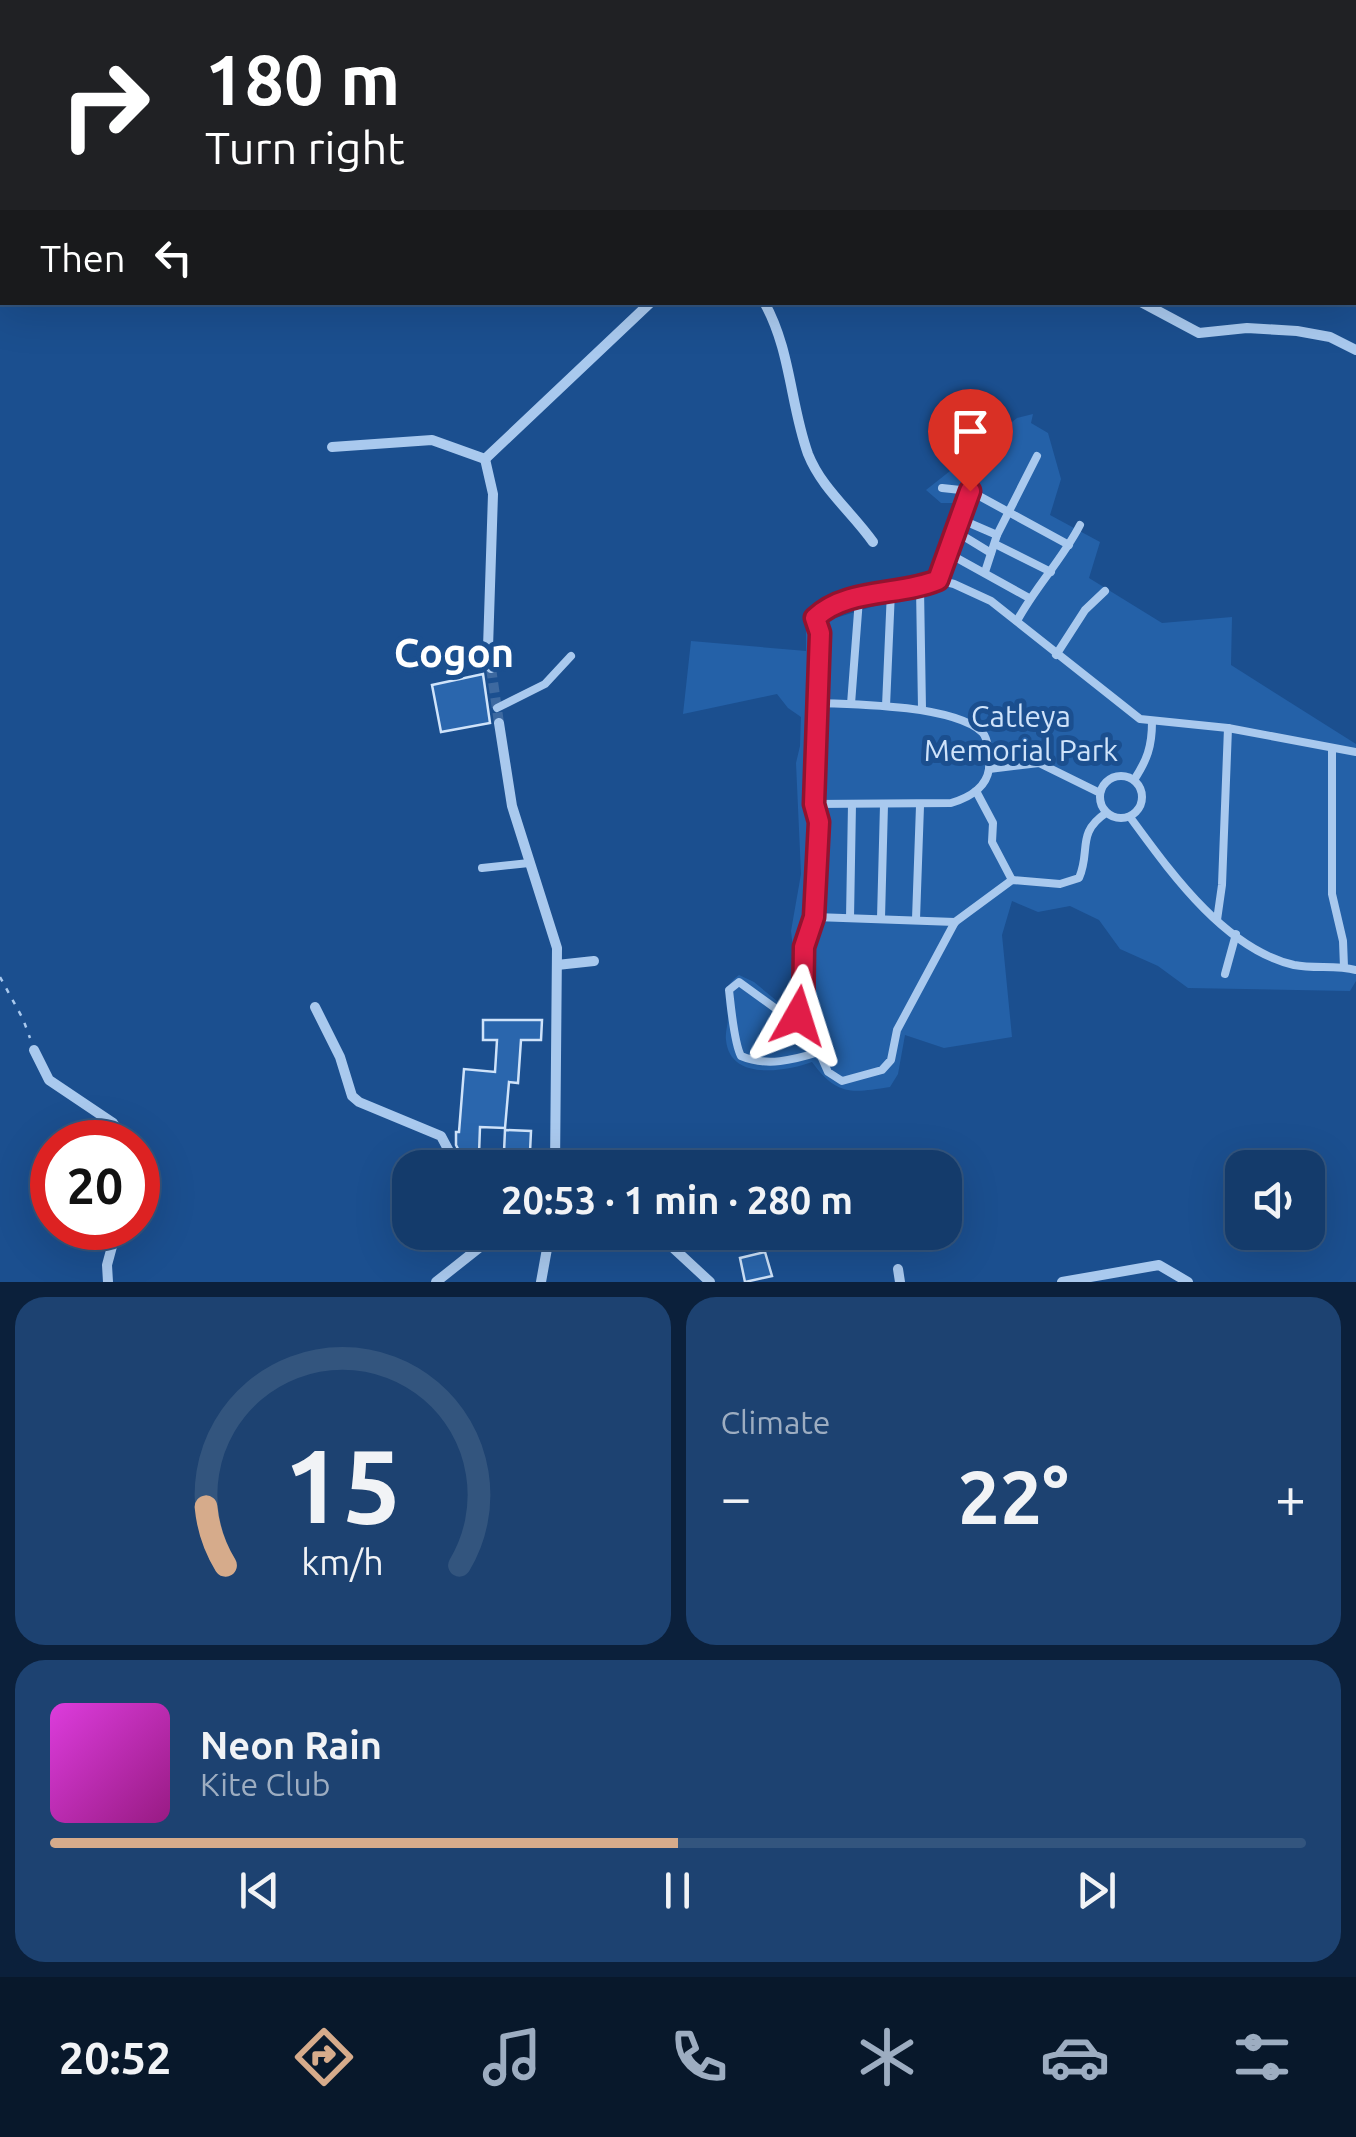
<!DOCTYPE html>
<html lang="en">
<head>
<meta charset="utf-8">
<style>
	body { margin:0; font-family:Ubuntu,sans-serif; background:#1d4271; color:#f1f3f6; height:100vh; display:flex; flex-direction:column; font-size:38px; white-space:nowrap }
	* { box-sizing:border-box; margin:0 }
	p { font-size:32px; color:#9dadc1 }
	.icon { flex:none; width:55px; height:55px; fill:none; stroke:currentColor; stroke-width:2; stroke-linecap:round; stroke-linejoin:round }
	.map { position:relative; height:1282px; overflow:hidden }
	.panel { display:flex; flex-direction:column; gap:15px; padding:15px; background:#0b203b; flex:1 }
	.panel>* { flex:none }
	.banner { position:absolute; left:0px; top:0px; width:1358px; height:305px; box-shadow:0 10px 40px #0002,0 0 0 2px #33557e; background:#202124; color:#fff; overflow:hidden }
	.buttons { position:absolute; left:1225px; top:1150px; display:grid; gap:20px }
	.buttons a { display:grid; place-items:center; width:100px; height:100px; border-radius:20px; background:#143b6b; box-shadow:0 10px 40px #0002,0 0 0 2px #33557e; font-size:50px }
	.speed { position:absolute; left:30px; top:1120px; display:flex; gap:20px; font-size:50px; font-weight:700; text-align:center }
	.speed>* { display:grid; place-content:center; width:130px; height:130px; border-radius:50%; background:#143b6b; box-shadow:0 10px 40px #0002,0 0 0 2px #33557e; line-height:1 }
	.speed .limit { border:15px solid #d22; background:#fff; color:#111 }
	.pin { position:absolute; display:grid; place-items:center; width:85px; height:85px; color:#fff; margin:-102px -42px; border-radius:50% 50% 50% 0; rotate:-45deg; box-shadow:0 0 10px #0007 }
	.pin .icon { rotate:45deg }
	.me { position:absolute; width:110px; margin:-55px; rotate:6deg; stroke-linejoin:round; filter:drop-shadow(0 0 8px #0008) }
	.turn { display:flex; align-items:center; gap:35px; height:210px; padding:0 40px; font-size:45px }
	.turn .icon { width:130px; height:130px; stroke-width:2.5 }
	.turn b { display:block; font-size:70px; line-height:85px }
	.then { display:flex; align-items:center; height:95px; padding:0 40px; background:#0003; gap:20px; font-size:38px }
	.big { font-size:75px; font-weight:600; line-height:1.1 }
	.panel .widget { flex:1; display:flex; flex-direction:column; justify-content:center; gap:15px; min-width:0; padding:0 35px; border-radius:30px; background:#1d4271 }
	.panel .dial { align-items:center; gap:0 }
	.dial svg { height:260px; overflow:visible; fill:none; stroke:#33557e; stroke-width:7; stroke-linecap:round; text-anchor:middle }
	.dial text { fill:#f1f3f6; stroke:none }
	.song { display:flex; align-items:center; gap:30px }
	.cover { width:120px; height:120px; border-radius:15px; background:linear-gradient(135deg,hsl(300 70% 55%),hsl(310 70% 35%)) }
	.played { height:10px; border-radius:5px; background:linear-gradient(90deg,#d6ab8b 50%,#33557e 50%) }
	.keys { display:flex; justify-content:space-around; direction:ltr }
	.heat { display:flex; justify-content:space-between; align-items:center; font-size:55px; direction:ltr }
	.panel .tiles { flex:1; display:grid; gap:15px; grid-template-columns:1fr 1fr }
	.widget:last-child { grid-column:span 2 }
	.trip { position:absolute; left:392px; top:1150px; width:570px; height:100px; border-radius:30px; background:#143b6b; box-shadow:0 10px 40px #0002,0 0 0 2px #33557e; font-weight:600; line-height:100px; text-align:center }
	.tabs { display:flex; height:160px; justify-content:space-around; align-items:center; background:#08182b; color:#9dadc1 }
	.tabs .icon { width:70px; height:70px }
	.tabs .active { color:#d6ab8b }
	.tabs b { font-size:45px; color:#f1f3f6 }
	.map>svg:first-child { display:block }
</style>
</head>
<body>
<div class="map">
<svg width="1356" height="1282" viewBox="0 0 1356 1282">
	<rect width="100%" height="100%" fill="#1b4f8f"/>
	<path fill="#2461a8" d="M 1033,414 L 1031,423 L 1048,433 L 1061,479 L 1050,515 L 1100,542 L 1089,578 L 1162,623 L 1232,617 L 1231,665 L 1356,744 L 1356,981 L 1350,991 L 1188,988 L 1158,966 L 1120,949 L 1099,920 L 1070,906 L 1038,912 L 1012,901 L 1002,935 L 1012,1037 L 944,1048 L 905,1035 L 898,1074 L 890,1087 C 851,1093 837,1096 812,1062 C 787,1071 730,1082 726,1040 C 725,1032 728,1025 728,1017 C 726,998 722,987 739,975 L 754,982 L 789,1011 L 795,966 L 791,931 L 801,874 L 796,763 L 800,746 L 801,717 L 788,708 L 777,694 L 683,714 L 691,641 L 806,651 L 806,627 L 927,590 L 959,518 L 960,509 L 952,503 L 941,503 L 926,490 L 1017,418 Z"/>
	<g fill="#2a66ad" stroke="#cfe3fa" stroke-width="2.5">
		<polygon points="483,674 490,723 441,732 432,685"/>
		<polygon points="483,1020 542,1020 541,1040 521,1040 518,1083 509,1082 505,1128 480,1127 479,1154 460,1153 456,1145 456,1132 459,1132 464,1069 495,1072 497,1040 483,1040"/>
		<polygon points="505,1130 531,1131 530,1152 504,1152"/>
		<polygon points="765,1252 772,1276 745,1282 740,1258"/>
	</g>
	<g fill="none" stroke-linecap="round" stroke-linejoin="round">
		<polyline stroke="#3d69a0" stroke-width="10" stroke-dasharray="10 5" stroke-linecap="butt" points="491,668 499,723"/>
		<polyline stroke="#a9c9ee" stroke-width="2.5" stroke-dasharray="5 8" stroke-linecap="butt" points="0,977 23,1019 30,1038"/>
		<g stroke="#a9c9ee" stroke-width="8">
			<polyline points="834,0 835,2"/>
			<polyline points="942,488 970,491 1069,545"/>
			<polyline points="960,519 997,535"/>
			<polyline points="955,531 991,553"/>
			<polyline points="995,544 1051,572"/>
			<polyline points="946,552 1029,598"/>
			<polyline points="985,572 997,535 1037,456"/>
			<polyline points="938,580 970,491"/>
			<polyline points="920,588 922,709"/>
			<path d="M 1017,621 C 1035,587 1062,560 1080,525"/>
			<polyline points="1056,655 1085,610 1105,591"/>
			<polyline points="851,704 859,599"/>
			<polyline points="886,706 891,591"/>
			<polyline points="497,708 545,684 571,656"/>
			<polyline points="1332,748 1332,894 1343,941 1344,967"/>
			<polyline points="989,769 1039,763 1100,793"/>
			<circle cx="1121" cy="797" r="21"/>
			<path d="M 1134,780 C 1147,760 1152,747 1152,722"/>
			<polyline points="976,791 993,823 992,842 1012,880"/>
			<path d="M 814,804 L 951,803 C 968,798 986,789 989,769 C 990,760 989,739 982,732 C 953,705 854,704 815,703"/>
			<path d="M 1106,813 C 1076,833 1091,851 1079,878 L 1060,884 L 1012,880 L 955,922 L 897,1030 L 891,1060 L 882,1070 L 842,1081 L 828,1072 L 801,1011 L 806,937 L 815,917 L 819,822 L 814,804 L 820,633 L 815,618 L 825,608 L 874,594 L 920,588 L 938,580 L 954,584 L 991,601 L 1140,719 L 1228,728 L 1356,752"/>
			<path d="M 1130,817 C 1169,870 1224,949 1294,965 C 1314,969 1336,965 1356,970"/>
			<polyline points="482,868 529,863"/>
			<polyline points="815,917 955,922"/>
			<polyline points="850,918 852,804"/>
			<polyline points="881,918 884,805"/>
			<polyline points="916,919 920,806"/>
			<polyline points="1217,920 1222,885 1228,728"/>
			<polyline points="1225,974 1236,934"/>
			<path d="M 803,1015 L 792,1018 L 786,1016 L 739,982 L 729,990 C 731,1007 734,1043 741,1056 C 767,1067 793,1060 819,1052"/>
		</g>
		<g stroke="#a9c9ee" stroke-width="10">
			<polyline points="1081,2 1085,0"/>
			<path d="M 764,302 C 791,350 790,404 808,454 C 822,489 851,511 873,542"/>
			<polyline points="1141,302 1199,333 1247,328 1297,331 1330,337 1356,350"/>
			<polyline points="332,447 432,440 485,459"/>
			<polyline points="485,459 651,302"/>
			<polyline points="485,459 493,494 488,648 491,668"/>
			<polyline points="499,723 512,806 557,948 555,1168"/>
			<polyline points="557,965 594,961"/>
			<polyline points="315,1007 340,1057 352,1096 359,1102 441,1136 458,1168"/>
			<polyline points="34,1050 49,1080 113,1123 126,1142"/>
			<polyline points="556,1159 581,1168"/>
			<polyline points="656,1232 710,1282"/>
			<polyline points="898,1269 900,1282"/>
			<polyline points="108,1282 107,1265 117,1228"/>
			<polyline points="436,1282 499,1232"/>
			<polyline points="541,1282 550,1232"/>
			<polyline points="1062,1282 1159,1265 1188,1282"/>
		</g>
	</g>
	<g fill="none" stroke-linecap="round" stroke-linejoin="round">
		<g stroke="#92132f" stroke-width="25">
			<path id="route" d="M 798,1016 L 803,1015 L 804,947 L 814,917 L 819,822 L 814,804 L 820,633 L 815,618 C 846,588 900,596 938,580 L 970,491"/>
		</g>
		<use href="#route" stroke="#e11d48" stroke-width="18"/>
	</g>
	<g text-anchor="middle" dominant-baseline="central" stroke-width="10" stroke-linejoin="round" paint-order="stroke">
		<g font-size="30" fill="#cfe3fa" stroke="#1b4f8f">
			<text x="1021" y="716">Catleya<tspan x="1021" dy="34">Memorial Park</tspan></text>
		</g>
		<g font-size="40" font-weight="bold" fill="#fff" stroke="#1b4f8f">
			<text x="454" y="652">Cogon</text>
		</g>
	</g>
</svg>
<div class="buttons">
<a><svg class="icon" aria-label="sound" viewBox="0 0 24 24"><path d="M4 9h4l5-4v14l-5-4H4zM17 9q2 3 0 6"/></svg></a>
</div>
<div class="speed"><div class="limit">20</div></div>
<div class="pin" style="left:970px;top:491px;background:#d93025"><svg class="icon" aria-label="arrive" viewBox="0 0 24 24"><path d="M6 21V4h12l-3 4 3 4H6"/></svg></div>
<svg class="me" style="left:798px;top:1016px" viewBox="-20 -20 40 40"><path d="M0-17L14 15 0 8-14 15z" fill="#e11d48" stroke="#fff" stroke-width="4"/></svg>
<div class="trip">20:53 · 1 min · 280 m</div>
<div class="banner">
<div class="turn"><svg class="icon" aria-label="right" viewBox="0 0 24 24"><path d="M7 20v-9h11M14 6l5 5-5 5"/></svg><div><b>180 m</b>Turn right</div></div>
<div class="then">Then<svg class="icon" aria-label="left" viewBox="0 0 24 24"><path d="M17 20v-9H6M10 6l-5 5 5 5"/></svg></div>
</div>
</div>
<section class="panel">
<div class="tiles">
<div class="widget dial"><svg viewBox="0 0 100 80">
<path d="M14 69A42 42 0 1 1 86 69"/>
<path d="M14 69A42 42 0 0 1 8 51" stroke="#d6ab8b"/>
<text x="50" y="56" font-size="32" font-weight="700">15</text>
<text x="50" y="72" font-size="11">km/h</text>
</svg></div>
<div class="widget"><p>Climate</p>
<div class="heat"><a>−</a><b class="big">22°</b><a>+</a></div>
</div>
<div class="widget">
<div class="song"><i class="cover"></i><div><b>Neon Rain</b><p>Kite Club</p></div></div>
<div class="played"></div>
<div class="keys"><svg class="icon" aria-label="previous" viewBox="0 0 24 24"><path d="M18 5L8 12l10 7zM5 5v14"/></svg><svg class="icon" aria-label="pause" viewBox="0 0 24 24"><path d="M8 5v14M16 5v14"/></svg><svg class="icon" aria-label="next" viewBox="0 0 24 24"><path d="M6 5l10 7-10 7zM19 5v14"/></svg></div>
</div>
</div>
</section>
<nav class="tabs">
<b>20:52</b>
<svg class="icon active" aria-label="directions" viewBox="0 0 24 24"><path d="M12 3l9 9-9 9-9-9zM9 14v-3h6M13 9l2 2-2 2"/></svg>
<svg class="icon" aria-label="music" viewBox="0 0 24 24"><path d="M9 18V5l10-2v13"/><circle cx="6" cy="18" r="3"/><circle cx="16" cy="16" r="3"/></svg>
<svg class="icon" aria-label="phone" viewBox="0 0 24 24"><path d="M5 4h4l2 5-3 2q2 4 5 5l2-3 5 2v4C11 20 4 13 5 4z"/></svg>
<svg class="icon" aria-label="climate" viewBox="0 0 24 24"><path d="M12 3v18M4 7l16 10M4 17L20 7"/></svg>
<svg class="icon" aria-label="car" viewBox="0 0 24 24"><path d="M5 17H2v-5l4-1 3-4h7l3 4 3 1v5h-3M9 17h6M6 11h13"/><circle cx="7" cy="17" r="2"/><circle cx="17" cy="17" r="2"/></svg>
<svg class="icon" aria-label="filters" viewBox="0 0 24 24"><path d="M4 7h16M4 17h16"/><circle cx="9" cy="7" r="2"/><circle cx="15" cy="17" r="2"/></svg>
</nav>
</body>
</html>
